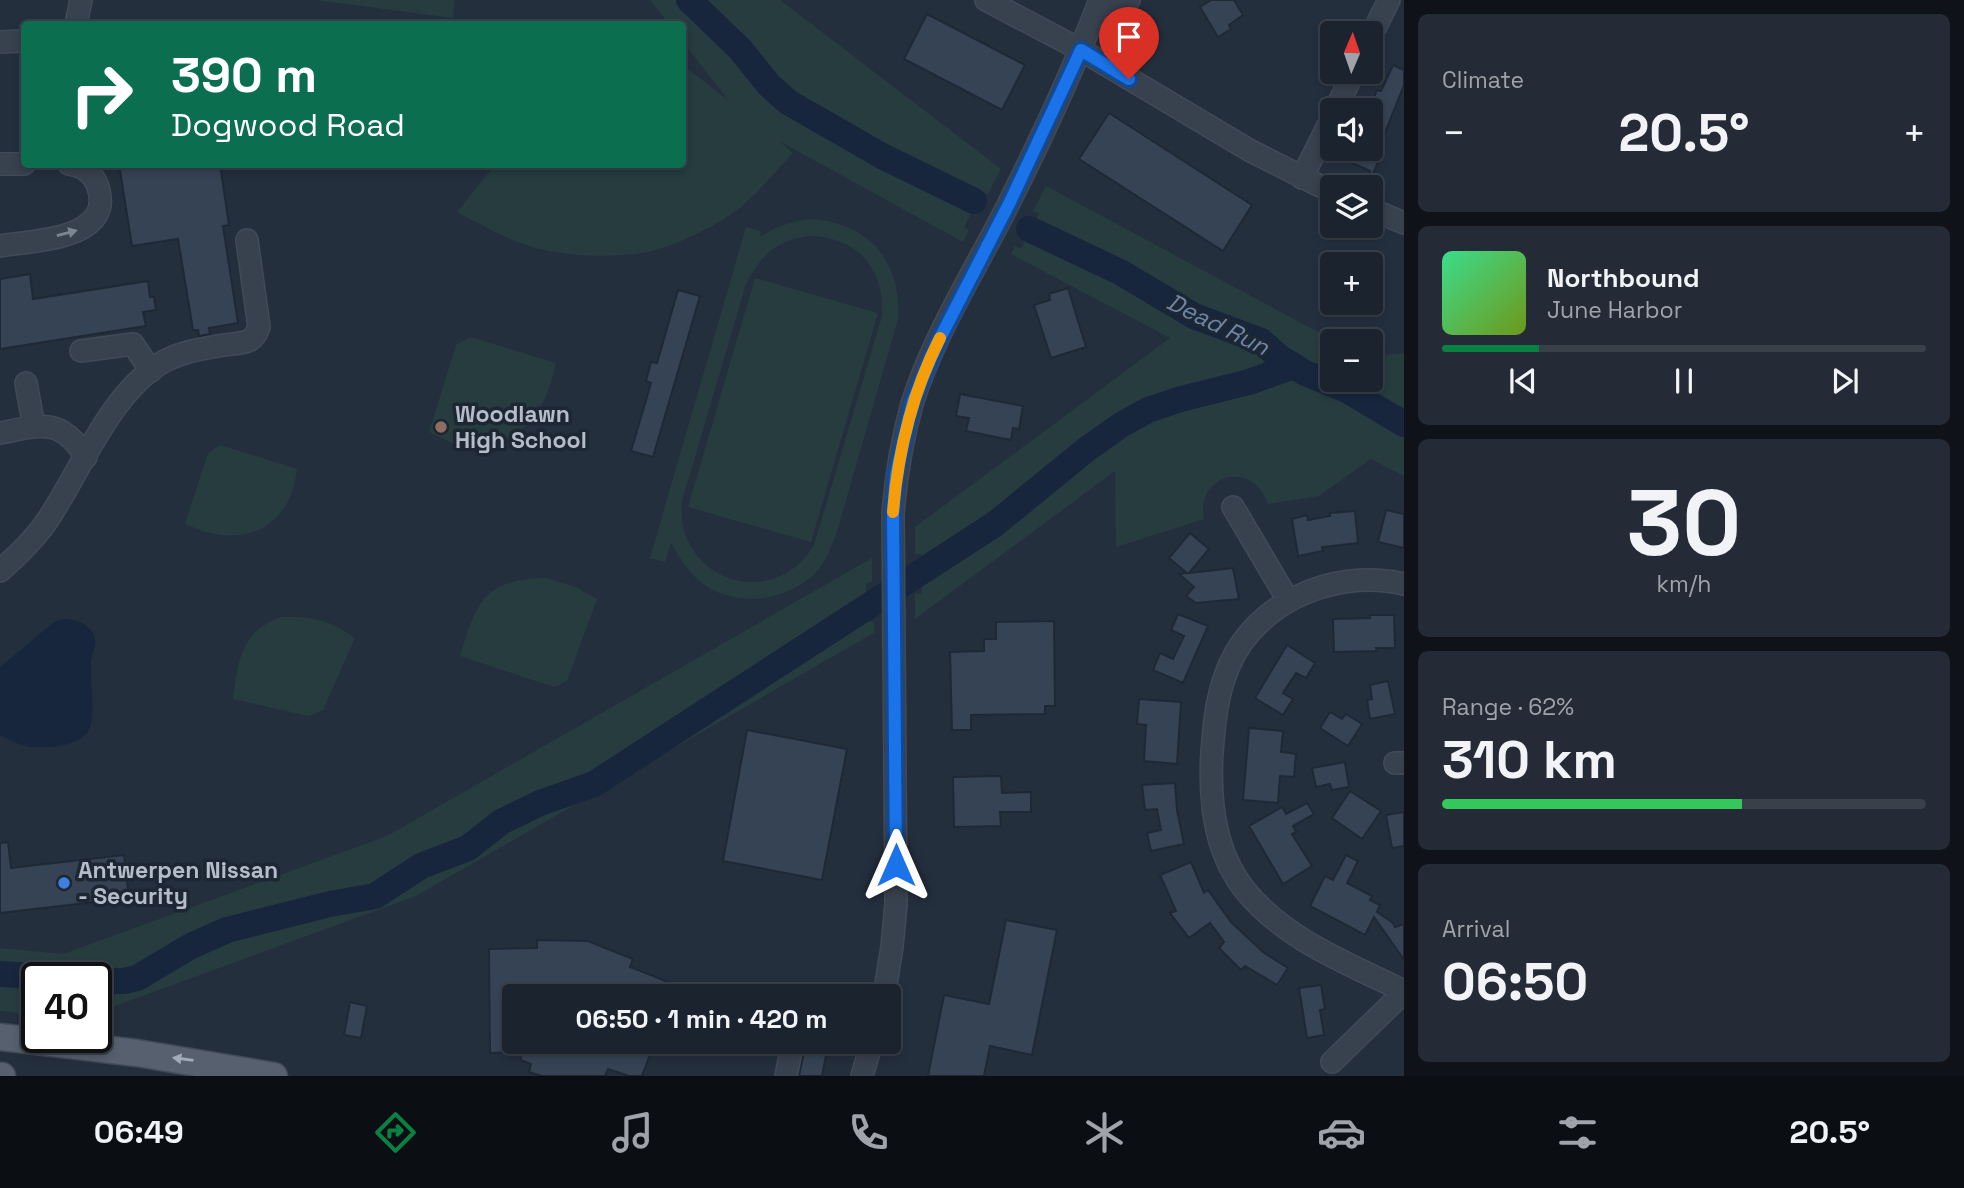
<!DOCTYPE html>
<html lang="en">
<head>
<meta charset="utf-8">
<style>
	body { margin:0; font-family:"Space Grotesk",sans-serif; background:#242b36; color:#f1f3f6; height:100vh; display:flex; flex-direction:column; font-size:26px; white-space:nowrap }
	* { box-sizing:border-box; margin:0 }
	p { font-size:23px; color:#a0a4aa }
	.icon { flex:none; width:38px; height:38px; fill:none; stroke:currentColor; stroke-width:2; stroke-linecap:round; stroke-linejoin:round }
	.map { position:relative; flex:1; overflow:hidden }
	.panel { display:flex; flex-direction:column; gap:14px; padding:14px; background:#0f1319; width:560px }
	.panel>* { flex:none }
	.hud { position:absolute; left:21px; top:21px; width:665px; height:147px; border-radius:7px; box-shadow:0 4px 10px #0003,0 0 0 2px #39404a; background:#0b6e4f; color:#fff; overflow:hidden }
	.needle { width:46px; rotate:2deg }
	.fabs { position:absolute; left:1320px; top:21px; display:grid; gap:14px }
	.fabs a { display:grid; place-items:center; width:63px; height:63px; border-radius:7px; background:#1b232e; box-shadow:0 4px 10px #0003,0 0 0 2px #39404a; font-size:35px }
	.speed { position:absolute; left:21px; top:962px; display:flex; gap:14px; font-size:35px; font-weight:700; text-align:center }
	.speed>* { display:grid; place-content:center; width:91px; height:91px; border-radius:50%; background:#1b232e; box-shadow:0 4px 10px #0003,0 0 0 2px #39404a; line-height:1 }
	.speed .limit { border:4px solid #111; border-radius:10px; background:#fff; color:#111 }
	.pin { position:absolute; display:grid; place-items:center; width:60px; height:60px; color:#fff; margin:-72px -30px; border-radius:50% 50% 50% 0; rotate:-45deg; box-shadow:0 0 7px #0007 }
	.pin .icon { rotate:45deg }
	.me { position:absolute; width:77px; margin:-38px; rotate:0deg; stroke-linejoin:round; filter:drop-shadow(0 0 5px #0008) }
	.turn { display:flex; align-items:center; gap:24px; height:147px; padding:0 35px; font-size:32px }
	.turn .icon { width:91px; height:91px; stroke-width:2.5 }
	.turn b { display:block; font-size:49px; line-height:60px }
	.big { font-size:52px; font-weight:800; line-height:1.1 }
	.panel .widget { flex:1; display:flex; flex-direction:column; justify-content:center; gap:10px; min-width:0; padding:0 24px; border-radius:10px; background:#242b36 }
	.panel .dial { align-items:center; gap:0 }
	.dial b { font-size:91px; line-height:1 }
	.song { display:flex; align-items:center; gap:21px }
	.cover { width:84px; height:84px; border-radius:10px; background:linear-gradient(135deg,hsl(150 70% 55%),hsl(80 70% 35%)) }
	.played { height:7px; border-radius:4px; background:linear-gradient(90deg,#0b8043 20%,#39404a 20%) }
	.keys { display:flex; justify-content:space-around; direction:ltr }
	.heat { display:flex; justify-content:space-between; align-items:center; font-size:38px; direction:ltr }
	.charge { height:10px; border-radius:5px; background:linear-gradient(90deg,#34c759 62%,#39404a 0) }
	.trip { position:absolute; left:502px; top:984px; width:399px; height:70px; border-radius:7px; background:#1b232e; box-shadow:0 4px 10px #0003,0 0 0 2px #39404a; font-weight:800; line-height:70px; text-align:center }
	.dock { display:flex; height:112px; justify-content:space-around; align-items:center; background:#0b0e12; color:#a0a4aa }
	.dock .icon { width:49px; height:49px }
	.dock .selected { color:#0b8043 }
	.dock b { font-size:32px; color:#f1f3f6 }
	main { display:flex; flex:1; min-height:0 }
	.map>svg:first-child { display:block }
</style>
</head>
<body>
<main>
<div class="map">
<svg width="1404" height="1076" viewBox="0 0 1404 1076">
	<rect width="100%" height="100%" fill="#242f3e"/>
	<g fill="#263c3f" fill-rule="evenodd">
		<polygon points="315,0 455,0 453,18"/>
		<path d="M 650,0 L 780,0 L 1001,169 L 988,194 L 982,192 L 964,227 L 969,230 L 963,242 L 779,141 L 793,153 C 772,175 753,200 727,217 C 707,230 672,247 648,252 C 607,259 554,257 515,241 C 495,233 476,222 457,212 L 495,165 L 682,164 L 683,65 L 728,100 L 683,42 L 682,24 L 669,24 Z"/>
		<path d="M 1046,186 L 1335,341 L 1332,341 L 1332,380 L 1370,380 L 1370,356 L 1404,353 L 1404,476 L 1371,459 L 1319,496 L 1268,504 C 1253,459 1195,474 1204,519 L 1116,547 L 1115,471 L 915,619 L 915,594 L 922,593 L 921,554 L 915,554 L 915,527 L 1170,338 L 1011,254 L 1015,246 L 1021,249 L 1039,214 L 1033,211 Z"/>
		<path d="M 808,219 C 867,221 902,260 898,319 L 836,535 C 831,546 827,559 819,569 C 793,599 744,608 709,588 C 692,578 681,560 671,543 L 665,562 L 650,558 L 746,227 L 761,231 L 760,237 C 776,226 790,222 808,219 ZM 809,236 C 857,237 885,268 882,316 L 814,545 C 783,599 707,593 685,534 C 681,523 682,512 682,501 L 746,284 C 762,254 775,241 809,236 Z"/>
		<polygon points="755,278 878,313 811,542 688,507"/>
		<path d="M 470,337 L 556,363 C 548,398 535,431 497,442 C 485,446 472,448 459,445 C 449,443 439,436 429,432 L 456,345 Z"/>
		<path d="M 220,445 L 297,469 C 292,516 260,544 210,533 C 202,531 193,527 185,524 L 208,453 Z"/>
		<polygon points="872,558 872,582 866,583 866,621 874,622 874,633 416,896 96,1013 96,978 37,978 37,1015 0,1011 0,948 63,954 387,836"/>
		<path d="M 545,578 L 576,587 L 597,599 L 567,681 L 554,687 L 460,656 C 477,601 483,580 545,578 Z"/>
		<path d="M 282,617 C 314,617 328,619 355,638 L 323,710 L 309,716 L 233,699 C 238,661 241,630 282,617 Z"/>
	</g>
	<path fill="#17263c" d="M 65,619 C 76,620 86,622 93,633 C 99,643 91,654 91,664 C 90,684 95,704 91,724 C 87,747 44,750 25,746 C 17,744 8,739 0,735 L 0,667 L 54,622 Z"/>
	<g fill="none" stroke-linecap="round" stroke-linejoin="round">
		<g stroke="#17263c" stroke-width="26">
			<polyline points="689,0 740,49 769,85 788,102 882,156 974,201"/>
			<polyline points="1029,229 1120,272 1194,316 1261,341 1279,357 1305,373 1347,390 1404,424"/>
			<polyline points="0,974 67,978"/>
			<polyline points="96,981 124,981 137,978 191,946 227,930 330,904 375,896 421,866 468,848 501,822 540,803 594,784 995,524 1087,449 1121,425 1148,410 1181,399 1249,382 1294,366"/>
		</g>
	</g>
	<g fill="#364354" stroke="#1f2835" stroke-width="2">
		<polygon points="1211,0 1234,0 1243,15 1229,25 1231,29 1218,37 1200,7"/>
		<polygon points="927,14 1025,65 1002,110 904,59"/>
		<polygon points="1393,65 1404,70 1404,85 1380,145 1385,147 1370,180 1370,171 1348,161 1353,149 1370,149 1370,108 1377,90 1381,91"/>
		<polygon points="1109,113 1252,205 1223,251 1079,159"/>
		<polygon points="119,164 220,164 229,225 223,226 238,323 209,328 210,334 199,336 198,330 193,330 178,239 132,246"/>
		<polygon points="30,274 33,299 148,281 150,297 154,297 156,310 143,312 146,326 0,349 0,279"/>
		<polygon points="1068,288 1086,347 1051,358 1034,305 1050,300 1049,294"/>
		<polygon points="678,290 700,296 653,457 631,451 651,383 646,381 651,362 657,363"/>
		<polygon points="960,394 1023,406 1019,429 1013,428 1011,440 966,431 969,418 956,416"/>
		<polygon points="1386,510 1404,514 1404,548 1378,542"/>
		<polygon points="1355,511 1358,543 1322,547 1323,551 1298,556 1292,519 1307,515 1308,520 1330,516 1330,513"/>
		<polygon points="1190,533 1209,549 1189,573 1233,568 1239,599 1196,603 1186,596 1194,587 1179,574 1187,573 1169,558"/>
		<polygon points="1178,614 1208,626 1183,683 1153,670 1160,653 1173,659 1184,636 1171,630"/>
		<polygon points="1370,615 1394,615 1395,648 1376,648 1377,651 1334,652 1333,619 1370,618"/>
		<polygon points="1054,621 1055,706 1045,706 1045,714 971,715 971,730 952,730 950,652 984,651 984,639 996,639 996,622"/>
		<polygon points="1287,645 1315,663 1306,678 1296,673 1283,693 1293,699 1283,715 1255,698"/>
		<polygon points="1388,681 1395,714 1370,719 1367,700 1372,699 1370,685"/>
		<polygon points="1139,699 1181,702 1177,764 1144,761 1146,725 1137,724"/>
		<polygon points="1330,712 1342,719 1346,714 1362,724 1348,746 1320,728"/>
		<polygon points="1249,728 1283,731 1281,752 1296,754 1294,777 1280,776 1278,803 1243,800"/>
		<polygon points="747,730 847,749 822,880 723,861"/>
		<polygon points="1345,762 1349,787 1332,790 1330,784 1316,787 1312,768"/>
		<polygon points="1001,776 1002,793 1031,792 1031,812 1000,812 1001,826 954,827 953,777"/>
		<polygon points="1175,783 1177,810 1184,844 1151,851 1147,833 1161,830 1157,809 1145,810 1142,785"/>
		<polygon points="1350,791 1381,811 1362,839 1332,818"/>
		<polygon points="1307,803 1314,814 1293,826 1296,832 1292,834 1312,866 1283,884 1249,826 1282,807 1286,814"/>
		<polygon points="1404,812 1404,846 1392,848 1386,815"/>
		<polygon points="8,842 11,868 124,855 129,898 0,913 0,843"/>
		<polygon points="1346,855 1358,861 1347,883 1372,896 1370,900 1380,905 1377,912 1393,923 1395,927 1404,924 1404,960 1374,917 1365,935 1310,906 1325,876 1333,880"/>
		<polygon points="1191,862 1204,893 1208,890 1231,922 1263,952 1288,968 1277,985 1245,966 1241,970 1219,948 1224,942 1210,923 1189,938 1170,913 1176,911 1160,875"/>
		<polygon points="1006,920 1057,930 1032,1055 990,1046 984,1076 928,1076 944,995 989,1004"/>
		<polygon points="537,940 588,941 633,959 630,967 676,985 672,996 514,996 514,1041 655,1041 642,1076 629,1076 608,1069 605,1076 542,1076 529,1072 531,1064 521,1060 520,1052 490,1053 489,949 537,948"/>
		<polygon points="1321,985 1325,1009 1320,1010 1324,1035 1307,1038 1299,988"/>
		<polygon points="350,1002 367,1006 361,1038 344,1035"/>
		<polygon points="806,1041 829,1041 822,1076 799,1076"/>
	</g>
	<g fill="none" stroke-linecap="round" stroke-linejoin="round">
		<g stroke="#414a57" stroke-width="24">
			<g id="minor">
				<polyline points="986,0 1081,50 1249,150 1332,192"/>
				<polyline points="1099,3 1129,0"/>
				<polyline points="76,24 81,0"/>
				<polyline points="1370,38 1389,0"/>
				<polyline points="0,42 24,41"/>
				<polyline points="1335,110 1354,72"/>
				<polyline points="0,164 24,164"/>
				<polyline points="1302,178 1332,117"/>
				<polyline points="1370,209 1404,223"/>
				<path d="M 0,246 C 34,240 115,240 98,187 C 94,174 83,166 69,164"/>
				<polyline points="81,351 133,344 151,371"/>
				<polyline points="26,383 34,427"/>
				<path d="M 0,433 C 42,425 60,417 86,457"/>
				<polyline points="1233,507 1288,600"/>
				<path d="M 0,571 C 17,556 34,540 47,521 C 80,472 108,398 158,365 C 178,352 201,349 224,345 C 232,344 243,344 250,340 C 255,337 257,332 259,327 L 247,240"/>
				<path d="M 1404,584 C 1332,567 1247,605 1224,679 C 1216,703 1214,727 1212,752 C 1209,799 1214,851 1244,889 C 1285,940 1347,963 1404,991"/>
				<polyline points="1395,763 1404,763"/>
				<path d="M 884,996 L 892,947 L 896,904 L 893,513 C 896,476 902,440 912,404 C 933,336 977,267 1009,203 C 1042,137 1074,69 1100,0"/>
				<polyline points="1332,1062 1404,992"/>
				<polyline points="786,1076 793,1041"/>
				<polyline points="862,1076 872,1041"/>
			</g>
		</g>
		<g stroke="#414a57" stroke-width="29">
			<g id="major">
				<polyline points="0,1037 137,1053 274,1076"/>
				<polyline points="0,1076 2,1076"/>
			</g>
		</g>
		<use href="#minor" stroke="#38414e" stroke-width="21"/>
		<use href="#major" stroke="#56606e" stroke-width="26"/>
	</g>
	<defs><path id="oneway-solid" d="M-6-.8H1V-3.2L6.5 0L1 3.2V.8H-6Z" transform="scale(1.75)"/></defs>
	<use fill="#7c8592" href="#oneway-solid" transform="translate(67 233) rotate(-15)"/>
	<use fill="#a1aab7" href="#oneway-solid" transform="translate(183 1059) rotate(-172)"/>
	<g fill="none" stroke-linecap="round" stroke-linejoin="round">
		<g stroke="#114b97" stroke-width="18">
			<polyline id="route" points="896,865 893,513 896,474 913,401 937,344 1010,202 1081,50 1129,79"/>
		</g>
		<use href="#route" stroke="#1a73e8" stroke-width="12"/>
		<path stroke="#f59e0b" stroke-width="12" d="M 893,512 C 898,451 912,393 940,338"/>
	</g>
	<circle fill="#8d6e63" stroke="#1d2633" stroke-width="2.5" cx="441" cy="427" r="7"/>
	<circle fill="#3f7fe0" stroke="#1d2633" stroke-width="2.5" cx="64" cy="883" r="7"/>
	<g text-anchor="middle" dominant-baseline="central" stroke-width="7" stroke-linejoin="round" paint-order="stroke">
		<g font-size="23" font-weight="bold" fill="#b4bcc9" stroke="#1d2633" text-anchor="start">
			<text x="455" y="414">Woodlawn<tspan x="455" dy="26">High School</tspan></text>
			<text x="78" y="870">Antwerpen Nissan<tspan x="78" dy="26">- Security</tspan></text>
		</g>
		<g font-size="24" font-style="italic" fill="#6d86a8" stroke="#1d2633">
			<text transform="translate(1218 324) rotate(26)">Dead Run</text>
		</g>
	</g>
</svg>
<div class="fabs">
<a><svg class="needle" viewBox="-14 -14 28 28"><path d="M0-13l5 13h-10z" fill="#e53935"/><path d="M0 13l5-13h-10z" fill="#a0a4aa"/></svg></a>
<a><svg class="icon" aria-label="sound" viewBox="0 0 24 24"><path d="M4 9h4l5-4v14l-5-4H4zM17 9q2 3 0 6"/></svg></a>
<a><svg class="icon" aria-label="layers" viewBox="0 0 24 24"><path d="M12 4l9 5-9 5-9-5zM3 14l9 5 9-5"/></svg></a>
<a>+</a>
<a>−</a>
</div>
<div class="speed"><div class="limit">40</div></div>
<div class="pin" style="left:1129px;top:79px;background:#d93025"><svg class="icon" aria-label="arrive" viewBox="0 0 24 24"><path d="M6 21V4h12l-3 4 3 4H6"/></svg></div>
<svg class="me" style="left:896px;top:865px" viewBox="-20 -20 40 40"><path d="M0-17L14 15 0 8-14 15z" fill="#1a73e8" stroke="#fff" stroke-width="4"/></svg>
<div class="trip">06:50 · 1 min · 420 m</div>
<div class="hud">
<div class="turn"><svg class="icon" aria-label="right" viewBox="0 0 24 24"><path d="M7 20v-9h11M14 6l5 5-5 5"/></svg><div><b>390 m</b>Dogwood Road</div></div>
</div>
</div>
<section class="panel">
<div class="widget"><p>Climate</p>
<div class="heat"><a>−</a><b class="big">20.5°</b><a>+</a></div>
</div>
<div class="widget">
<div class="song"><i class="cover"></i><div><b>Northbound</b><p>June Harbor</p></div></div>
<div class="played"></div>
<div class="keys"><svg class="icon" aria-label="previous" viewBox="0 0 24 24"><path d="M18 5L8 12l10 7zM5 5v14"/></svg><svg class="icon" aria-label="pause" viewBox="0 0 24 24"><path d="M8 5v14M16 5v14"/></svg><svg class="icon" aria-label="next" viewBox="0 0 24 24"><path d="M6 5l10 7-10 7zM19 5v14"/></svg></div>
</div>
<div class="widget dial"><b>30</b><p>km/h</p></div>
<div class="widget"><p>Range · 62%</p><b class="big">310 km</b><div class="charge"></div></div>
<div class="widget"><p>Arrival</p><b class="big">06:50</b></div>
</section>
</main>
<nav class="dock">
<b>06:49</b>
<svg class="icon selected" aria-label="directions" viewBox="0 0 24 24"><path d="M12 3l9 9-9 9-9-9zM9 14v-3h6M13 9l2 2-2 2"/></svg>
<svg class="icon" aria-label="music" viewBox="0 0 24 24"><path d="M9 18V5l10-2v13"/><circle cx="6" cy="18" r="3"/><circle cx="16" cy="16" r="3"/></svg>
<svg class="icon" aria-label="phone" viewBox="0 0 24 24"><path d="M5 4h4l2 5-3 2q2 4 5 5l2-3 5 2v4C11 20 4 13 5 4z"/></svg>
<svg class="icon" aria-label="climate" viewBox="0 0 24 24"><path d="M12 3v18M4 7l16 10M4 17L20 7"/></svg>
<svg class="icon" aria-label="car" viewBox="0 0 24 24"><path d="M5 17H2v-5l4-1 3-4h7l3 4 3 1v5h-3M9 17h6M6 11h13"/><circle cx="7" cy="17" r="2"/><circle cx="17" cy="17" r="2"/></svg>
<svg class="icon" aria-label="filters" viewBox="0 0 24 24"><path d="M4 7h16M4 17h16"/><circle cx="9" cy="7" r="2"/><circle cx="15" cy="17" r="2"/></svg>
<b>20.5°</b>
</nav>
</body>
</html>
